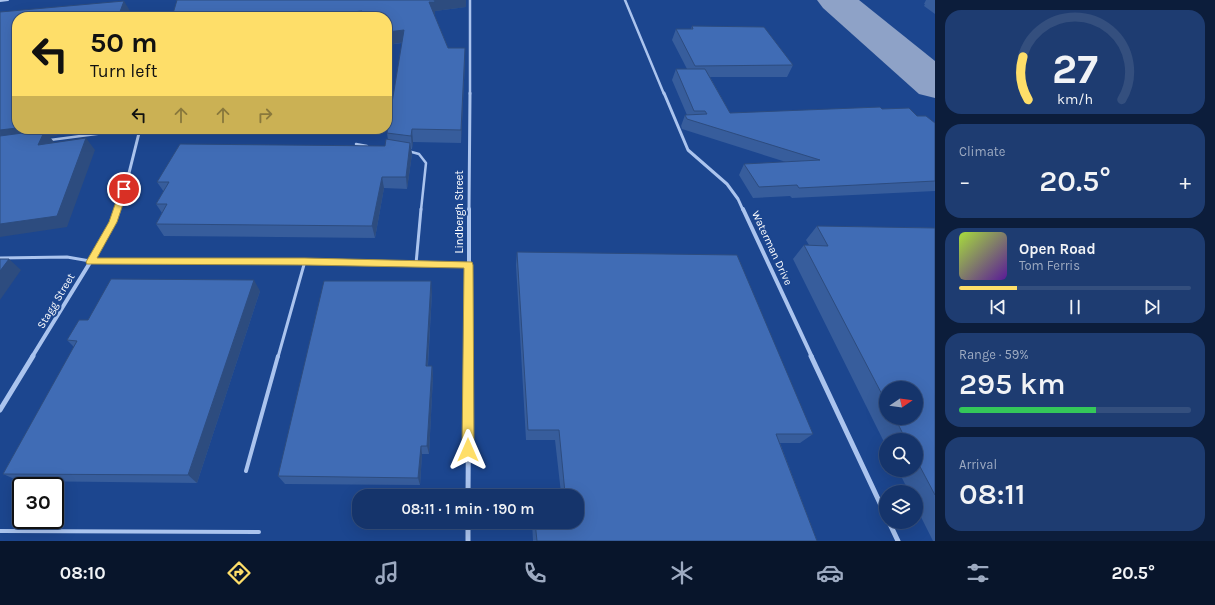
<!DOCTYPE html>
<html lang="en">
<head>
<meta charset="utf-8">
<style>
	body { margin:0; font-family:Karla,sans-serif; background:#1e3c71; color:#f1f3f6; height:100vh; display:flex; flex-direction:column; font-size:15px; white-space:nowrap }
	* { box-sizing:border-box; margin:0 }
	p { font-size:13px; color:#9daac1 }
	.icon { flex:none; width:22px; height:22px; fill:none; stroke:currentColor; stroke-width:2; stroke-linecap:round; stroke-linejoin:round }
	.map { position:relative; flex:1; overflow:hidden }
	.sheet { display:flex; flex-direction:column; gap:10px; padding:10px; background:#0c1d3b; width:280px }
	.sheet>* { flex:none }
	.banner { position:absolute; left:12px; top:12px; width:380px; height:122px; border-radius:16px; box-shadow:0 4px 16px #0002,0 0 0 1px #344f7e; background:#fede69; color:#111; overflow:hidden }
	.needle { width:26px; rotate:77deg }
	.buttons { position:absolute; left:879px; top:381px; display:grid; gap:8px }
	.buttons a { display:grid; place-items:center; width:44px; height:44px; border-radius:50%; background:#15346b; box-shadow:0 4px 16px #0002,0 0 0 1px #344f7e; font-size:20px }
	.speed { position:absolute; left:12px; top:477px; display:flex; gap:8px; font-size:20px; font-weight:700; text-align:center }
	.speed>* { display:grid; place-content:center; width:52px; height:52px; border-radius:50%; background:#15346b; box-shadow:0 4px 16px #0002,0 0 0 1px #344f7e; line-height:1 }
	.speed .limit { border:2px solid #111; border-radius:6px; background:#fff; color:#111 }
	.pin { position:absolute; display:grid; place-items:center; width:34px; height:34px; color:#fff; margin:-17px; border:2px solid #fff; border-radius:50%; box-shadow:0 1px 4px #0007 }
	.me { position:absolute; width:44px; margin:-22px; rotate:0deg; stroke-linejoin:round; filter:drop-shadow(0 0 3px #0008) }
	.turn { display:flex; align-items:center; gap:14px; height:84px; padding:0 12px; font-size:18px }
	.turn .icon { width:52px; height:52px; stroke-width:2.5 }
	.turn b { display:block; font-size:28px; line-height:34px }
	.lanes { display:flex; align-items:center; height:38px; padding:0 12px; background:#0003; justify-content:center; gap:20px; direction:ltr }
	.lanes .off { opacity:.35 }
	.big { font-size:30px; font-weight:600; line-height:1.1 }
	.sheet .card { flex:1; display:flex; flex-direction:column; justify-content:center; gap:6px; min-width:0; padding:0 14px; border-radius:16px; background:#1e3c71 }
	.sheet .dial { align-items:center; gap:0 }
	.dial svg { height:104px; overflow:visible; fill:none; stroke:#344f7e; stroke-width:7; stroke-linecap:round; text-anchor:middle }
	.dial text { fill:#f1f3f6; stroke:none }
	.song { display:flex; align-items:center; gap:12px }
	.cover { width:48px; height:48px; border-radius:6px; background:linear-gradient(135deg,hsl(80 70% 55%),hsl(270 70% 35%)) }
	.played { height:4px; border-radius:2px; background:linear-gradient(90deg,#fede69 25%,#344f7e 25%) }
	.keys { display:flex; justify-content:space-around; direction:ltr }
	.heat { display:flex; justify-content:space-between; align-items:center; font-size:22px; direction:ltr }
	.charge { height:6px; border-radius:3px; background:linear-gradient(90deg,#34c759 59%,#344f7e 0) }
	.trip { position:absolute; left:352px; top:489px; width:232px; height:40px; border-radius:16px; background:#15346b; box-shadow:0 4px 16px #0002,0 0 0 1px #344f7e; font-weight:600; line-height:40px; text-align:center }
	.tabs { display:flex; height:64px; justify-content:space-around; align-items:center; background:#08152b; color:#9daac1 }
	.tabs .icon { width:28px; height:28px }
	.tabs .on { color:#fede69 }
	.tabs b { font-size:18px; color:#f1f3f6 }
	main { display:flex; flex:1; min-height:0 }
	.map>svg:first-child { display:block }
</style>
</head>
<body>
<main>
<div class="map">
<svg width="935" height="541" viewBox="0 0 935 541">
	<rect width="100%" height="100%" fill="#1c468f"/>
	<g fill="none" stroke-linecap="round" stroke-linejoin="round">
		<polygon fill="#8ea2c7" fill-rule="evenodd" points="817,0 859,0 935,61 935,98 919,94 823,8"/>
		<polyline stroke="#abc4ee" stroke-width="2" points="0,1 8,0"/>
		<g stroke="#abc4ee" stroke-width="2.5">
			<polyline points="50,140 135,129"/>
			<polyline points="356,144 367,146"/>
			<polyline points="408,151 419,154 426,163 421,210"/>
		</g>
		<g stroke="#abc4ee" stroke-width="3">
			<polyline points="0,258 67,257 90,261 305,261 278,357"/>
			<polyline points="305,261 469,265"/>
			<polyline points="416,264 421,209"/>
		</g>
		<g stroke="#abc4ee" stroke-width="4">
			<polyline points="246,471 278,356"/>
			<polyline points="0,531 259,532"/>
		</g>
		<g stroke="#abc4ee" stroke-width="2.5">
			<polyline points="625,0 664,94"/>
			<polyline points="470,94 470,0"/>
		</g>
		<g stroke="#abc4ee" stroke-width="3">
			<polyline points="664,93 688,150 727,184 738,199 743,210"/>
			<polyline points="116,210 129,173 140,129"/>
			<polyline points="469,210 470,93"/>
		</g>
		<g stroke="#abc4ee" stroke-width="4">
			<polyline points="743,209 812,357"/>
			<polyline points="32,357 102,243 117,209"/>
			<polyline points="469,357 469,209"/>
		</g>
		<g stroke="#abc4ee" stroke-width="5">
			<polyline points="811,356 886,516"/>
			<polyline points="0,410 33,356"/>
			<polyline points="468,496 469,356"/>
			<polyline points="468,522 468,541"/>
			<polyline points="889,522 898,541"/>
		</g>
	</g>
	<g fill="#375d9c" fill-rule="evenodd">
		<polygon points="926,0 935,0 935,14 924,6 925,4 924,4"/>
		<polygon points="466,7 435,11 435,14 434,14 448,48 465,60 461,143 413,142 412,149 411,149 412,154 407,189 384,188 375,238 164,236 156,224 162,213 156,204 164,192 157,182 385,146 388,140 387,133 402,43 387,45 387,17 172,17"/>
		<polygon points="692,26 793,65 787,77 710,77 730,113 882,109 917,116 935,123 935,191 792,198 790,196 753,198 739,175 744,164 786,162 682,129 681,126 685,115 687,115 672,80 676,69 687,69 672,40 676,29 691,29"/>
		<path d="M 817,226 L 935,228 L 935,541 L 933,541 L 916,507 L 916,492 L 909,492 L 898,470 L 916,470 L 916,440 L 886,440 L 886,446 L 793,259 L 804,245 L 809,245 L 806,240 ZM 886,388 L 916,418 L 886,418 Z"/>
		<polygon points="517,252 813,434 800,443 780,443 817,541 533,541 532,522 577,522 577,496 532,496 533,492 561,493 555,440 526,440 516,265"/>
		<polygon points="260,291 197,483 19,481 3,474 74,347 67,340"/>
		<polygon points="432,292 428,366 432,366 433,376 429,454 422,454 420,485 285,484 278,476"/>
	</g>
	<g fill="#2d4c7f">
		<polygon points="434,0 466,0 466,7 435,11 435,14 430,14 429,2"/>
		<polygon points="124,1 130,11 127,17 118,17"/>
		<polygon points="362,11 363,17 303,17"/>
		<polygon points="404,30 405,42 387,45 387,32"/>
		<polygon points="465,48 465,60 461,143 461,130"/>
		<polygon points="17,128 17,129 60,129 57,136 50,137 54,142 48,156 0,143 0,130"/>
		<polygon points="412,129 413,142 412,149 411,136"/>
		<polygon points="86,138 95,150 67,227 0,237 0,224"/>
		<polygon points="410,143 412,154 407,189 406,177"/>
		<polygon points="382,177 384,188 375,238 372,226"/>
		<polygon points="9,259 21,270 0,300 0,271"/>
		<polygon points="254,280 260,291 197,483 188,475"/>
		<polygon points="431,281 432,292 427,376 426,366"/>
		<polygon points="432,366 433,376 429,454 427,446"/>
		<polygon points="421,446 422,454 420,485 418,478"/>
	</g>
	<g fill="#406cb5" stroke="#2d4c7f">
		<polygon points="177,0 434,0 435,2 429,2 448,48 465,48 461,130 412,129 411,136 387,133 404,30 387,32 387,17 364,17 362,11 303,17 172,17"/>
		<polygon points="124,1 118,17 17,17 17,128 0,130 0,12"/>
		<polygon points="692,26 764,27 793,65 695,66 676,29 693,29"/>
		<polygon points="676,69 705,69 730,113 880,107 882,109 909,108 917,116 926,116 935,123 935,181 799,188 797,185 759,187 744,164 820,160 687,119 685,115 707,114 705,111 694,111"/>
		<polygon points="45,130 38,145 86,138 57,216 0,224 0,136"/>
		<polygon points="386,139 410,143 406,177 382,177 372,226 156,224 167,204 156,204 169,182 157,182 180,144 385,146"/>
		<polygon points="817,226 935,228 935,495 916,459 916,440 906,440 895,418 916,418 916,388 886,388 886,402 804,245 828,246"/>
		<polygon points="517,252 737,255 813,434 776,434 817,541 537,541 535,522 577,522 577,496 534,496 533,492 565,493 559,430 528,430"/>
		<polygon points="0,259 9,259 0,271"/>
		<polygon points="111,279 254,280 188,475 3,474 77,341 67,340 79,320 88,320"/>
		<polygon points="324,281 431,281 426,366 432,366 427,446 421,446 418,478 278,476"/>
	</g>
	<polygon fill="#fede69" stroke="#a59044" points="121,187 124,187 128,189 117,222 97,258 305,258 472,262 473,265 474,450 472,454 468,456 464,454 462,450 464,268 305,265 87,264 86,262 109,222"/>
	<g text-anchor="middle" dominant-baseline="central" stroke-width="4" stroke-linejoin="round" paint-order="stroke">
		<g font-size="11" fill="#fff" stroke="#1c468f">
			<text transform="translate(459 212) rotate(-90)">Lindbergh Street</text>
			<text transform="translate(772 248) rotate(65)">Waterman Drive</text>
			<text transform="translate(56 301) rotate(-59)">Stagg Street</text>
		</g>
	</g>
</svg>
<div class="buttons">
<a><svg class="needle" viewBox="-14 -14 28 28"><path d="M0-13l5 13h-10z" fill="#e53935"/><path d="M0 13l5-13h-10z" fill="#9daac1"/></svg></a>
<a><svg class="icon" aria-label="search" viewBox="0 0 24 24"><circle cx="10" cy="10" r="6"/><path d="M15 15l6 6"/></svg></a>
<a><svg class="icon" aria-label="layers" viewBox="0 0 24 24"><path d="M12 4l9 5-9 5-9-5zM3 14l9 5 9-5"/></svg></a>
</div>
<div class="speed"><div class="limit">30</div></div>
<div class="pin" style="left:124px;top:189px;background:#d93025"><svg class="icon" aria-label="arrive" viewBox="0 0 24 24"><path d="M6 21V4h12l-3 4 3 4H6"/></svg></div>
<svg class="me" style="left:468px;top:450px" viewBox="-20 -20 40 40"><path d="M0-17L14 15 0 8-14 15z" fill="#fede69" stroke="#fff" stroke-width="4"/></svg>
<div class="trip">08:11 · 1 min · 190 m</div>
<div class="banner">
<div class="turn"><svg class="icon" aria-label="left" viewBox="0 0 24 24"><path d="M17 20v-9H6M10 6l-5 5 5 5"/></svg><div><b>50 m</b>Turn left</div></div>
<div class="lanes"><svg class="icon" aria-label="left" viewBox="0 0 24 24"><path d="M17 20v-9H6M10 6l-5 5 5 5"/></svg><svg class="icon off" aria-label="ahead" viewBox="0 0 24 24"><path d="M12 20V5M6 11l6-6 6 6"/></svg><svg class="icon off" aria-label="ahead" viewBox="0 0 24 24"><path d="M12 20V5M6 11l6-6 6 6"/></svg><svg class="icon off" aria-label="right" viewBox="0 0 24 24"><path d="M7 20v-9h11M14 6l5 5-5 5"/></svg></div>
</div>
</div>
<section class="sheet">
<div class="card dial"><svg viewBox="0 0 100 80">
<path d="M14 69A42 42 0 1 1 86 69"/>
<path d="M14 69A42 42 0 0 1 10 36" stroke="#fede69"/>
<text x="50" y="56" font-size="32" font-weight="700">27</text>
<text x="50" y="72" font-size="11">km/h</text>
</svg></div>
<div class="card"><p>Climate</p>
<div class="heat"><a>−</a><b class="big">20.5°</b><a>+</a></div>
</div>
<div class="card">
<div class="song"><i class="cover"></i><div><b>Open Road</b><p>Tom Ferris</p></div></div>
<div class="played"></div>
<div class="keys"><svg class="icon" aria-label="previous" viewBox="0 0 24 24"><path d="M18 5L8 12l10 7zM5 5v14"/></svg><svg class="icon" aria-label="pause" viewBox="0 0 24 24"><path d="M8 5v14M16 5v14"/></svg><svg class="icon" aria-label="next" viewBox="0 0 24 24"><path d="M6 5l10 7-10 7zM19 5v14"/></svg></div>
</div>
<div class="card"><p>Range · 59%</p><b class="big">295 km</b><div class="charge"></div></div>
<div class="card"><p>Arrival</p><b class="big">08:11</b></div>
</section>
</main>
<nav class="tabs">
<b>08:10</b>
<svg class="icon on" aria-label="directions" viewBox="0 0 24 24"><path d="M12 3l9 9-9 9-9-9zM9 14v-3h6M13 9l2 2-2 2"/></svg>
<svg class="icon" aria-label="music" viewBox="0 0 24 24"><path d="M9 18V5l10-2v13"/><circle cx="6" cy="18" r="3"/><circle cx="16" cy="16" r="3"/></svg>
<svg class="icon" aria-label="phone" viewBox="0 0 24 24"><path d="M5 4h4l2 5-3 2q2 4 5 5l2-3 5 2v4C11 20 4 13 5 4z"/></svg>
<svg class="icon" aria-label="climate" viewBox="0 0 24 24"><path d="M12 3v18M4 7l16 10M4 17L20 7"/></svg>
<svg class="icon" aria-label="car" viewBox="0 0 24 24"><path d="M5 17H2v-5l4-1 3-4h7l3 4 3 1v5h-3M9 17h6M6 11h13"/><circle cx="7" cy="17" r="2"/><circle cx="17" cy="17" r="2"/></svg>
<svg class="icon" aria-label="filters" viewBox="0 0 24 24"><path d="M4 7h16M4 17h16"/><circle cx="9" cy="7" r="2"/><circle cx="15" cy="17" r="2"/></svg>
<b>20.5°</b>
</nav>
</body>
</html>
